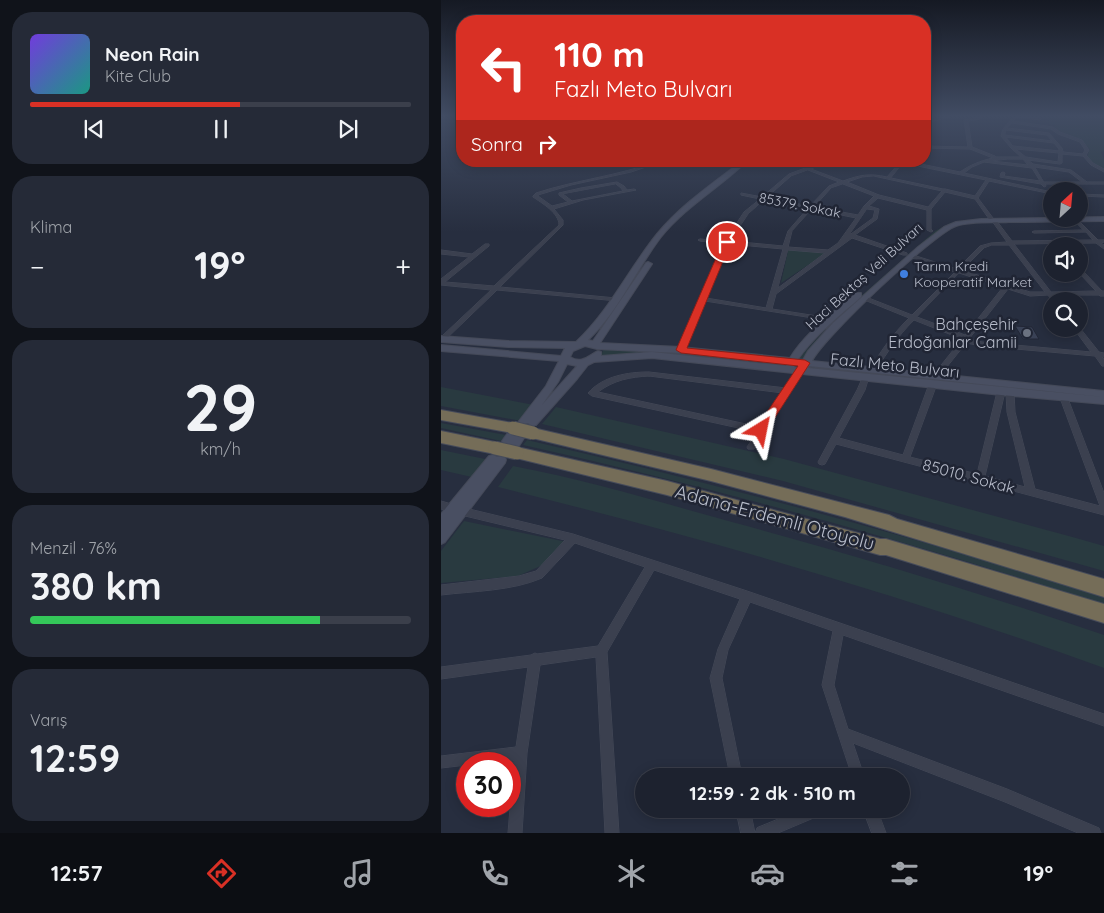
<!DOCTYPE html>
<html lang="tr">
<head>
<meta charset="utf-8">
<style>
	body { margin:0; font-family:Quicksand,sans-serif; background:#252a37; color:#f1f3f6; height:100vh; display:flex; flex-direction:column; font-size:19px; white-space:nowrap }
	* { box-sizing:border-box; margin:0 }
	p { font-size:16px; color:#a0a4aa }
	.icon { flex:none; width:28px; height:28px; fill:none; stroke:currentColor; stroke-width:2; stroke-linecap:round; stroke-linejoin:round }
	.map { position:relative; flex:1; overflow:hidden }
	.sheet { display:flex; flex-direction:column; gap:12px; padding:12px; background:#10131a; width:441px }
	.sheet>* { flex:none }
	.banner { position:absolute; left:15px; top:15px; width:475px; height:152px; border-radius:20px; box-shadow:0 2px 12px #0003,0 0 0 1px #3b3f4b; background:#d93025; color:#fff; overflow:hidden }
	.needle { width:32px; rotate:26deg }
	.controls { position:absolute; left:602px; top:182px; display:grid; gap:10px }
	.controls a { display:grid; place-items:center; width:45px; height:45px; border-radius:50%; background:#1d222f; box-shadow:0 2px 12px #0003,0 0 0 1px #3b3f4b; font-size:25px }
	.speed { position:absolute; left:15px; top:752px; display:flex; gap:10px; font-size:25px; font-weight:700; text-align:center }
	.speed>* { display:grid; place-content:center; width:65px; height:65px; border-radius:50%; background:#1d222f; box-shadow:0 2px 12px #0003,0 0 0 1px #3b3f4b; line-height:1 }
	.speed .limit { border:8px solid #d22; background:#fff; color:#111 }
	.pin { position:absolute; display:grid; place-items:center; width:42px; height:42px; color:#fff; margin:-21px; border:2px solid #fff; border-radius:50%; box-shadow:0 1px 5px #0007 }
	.me { position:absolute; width:55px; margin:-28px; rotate:35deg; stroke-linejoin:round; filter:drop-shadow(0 0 4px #0008) }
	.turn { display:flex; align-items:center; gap:18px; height:105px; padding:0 15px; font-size:22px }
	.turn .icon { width:65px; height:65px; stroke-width:2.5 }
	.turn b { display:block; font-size:35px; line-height:42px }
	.then { display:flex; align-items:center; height:48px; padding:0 15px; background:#0003; gap:10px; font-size:19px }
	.big { font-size:38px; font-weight:700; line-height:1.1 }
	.sheet .widget { flex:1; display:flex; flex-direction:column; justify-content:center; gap:8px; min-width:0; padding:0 18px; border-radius:20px; background:#252a37 }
	.sheet .dial { align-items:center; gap:0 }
	.dial b { font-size:65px; line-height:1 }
	.song { display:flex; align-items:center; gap:15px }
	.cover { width:60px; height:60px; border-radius:8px; background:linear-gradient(135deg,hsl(260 70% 55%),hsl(170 70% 35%)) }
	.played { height:5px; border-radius:2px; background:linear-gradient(90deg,#d93025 55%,#3b3f4b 55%) }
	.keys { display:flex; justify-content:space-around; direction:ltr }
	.heat { display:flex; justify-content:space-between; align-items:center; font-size:28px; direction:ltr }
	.charge { height:8px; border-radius:4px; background:linear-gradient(90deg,#34c759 76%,#3b3f4b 0) }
	.trip { position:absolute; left:194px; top:768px; width:275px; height:50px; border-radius:25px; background:#1d222f; box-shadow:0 2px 12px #0003,0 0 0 1px #3b3f4b; font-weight:700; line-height:50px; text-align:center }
	.dock { display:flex; height:80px; justify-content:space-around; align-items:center; background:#0c0e13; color:#a0a4aa }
	.dock .icon { width:35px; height:35px }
	.dock .on { color:#d93025 }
	.dock b { font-size:22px; color:#f1f3f6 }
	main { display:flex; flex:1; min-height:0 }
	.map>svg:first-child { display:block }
</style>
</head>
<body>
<main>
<section class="sheet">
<div class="widget">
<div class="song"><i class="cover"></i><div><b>Neon Rain</b><p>Kite Club</p></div></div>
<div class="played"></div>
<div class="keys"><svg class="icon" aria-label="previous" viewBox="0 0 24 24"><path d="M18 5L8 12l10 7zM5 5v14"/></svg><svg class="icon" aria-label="pause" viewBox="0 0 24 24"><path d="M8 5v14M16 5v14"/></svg><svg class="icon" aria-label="next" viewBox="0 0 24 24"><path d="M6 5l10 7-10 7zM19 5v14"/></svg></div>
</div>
<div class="widget"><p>Klima</p>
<div class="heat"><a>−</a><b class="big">19°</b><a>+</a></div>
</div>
<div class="widget dial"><b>29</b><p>km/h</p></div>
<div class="widget"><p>Menzil · 76%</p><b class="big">380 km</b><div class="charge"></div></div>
<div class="widget"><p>Varış</p><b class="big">12:59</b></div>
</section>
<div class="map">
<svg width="663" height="833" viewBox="0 0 663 833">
	<rect width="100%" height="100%" fill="#272e3f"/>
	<g fill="#293a40">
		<polygon points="602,115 657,115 663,119 663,151 660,152 663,159 663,169 653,164 646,157 649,149 639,139 614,129 613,125 608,124 608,120 601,119"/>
		<polygon points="526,220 541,220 510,224 496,232 396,320 361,359 358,358 394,319 494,231 509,223"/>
		<polygon points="349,249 385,253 340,283 347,251"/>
		<polygon points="163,348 210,350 346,363 346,366 209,352 160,356"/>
		<polygon points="368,365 663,397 663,399 554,389 368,368"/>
		<polygon points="0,387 93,405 80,421 0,406"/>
		<polygon points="115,407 343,459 635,538 663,546 663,571 342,481 101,424"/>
		<polygon points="0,423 65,435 60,441 0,428"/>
		<path d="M 86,440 C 280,485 473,536 663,598 L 663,605 C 472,542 278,489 82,445 Z"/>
		<polygon points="0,450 49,460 35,478 0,470"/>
		<path d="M 72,466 C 146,480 218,502 291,522 C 416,556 540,593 663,635 L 663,668 C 465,596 262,538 57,487 Z"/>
		<polygon points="23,521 126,542 104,564 77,576 0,583 0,551"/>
	</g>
	<polygon fill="#394155" stroke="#222736" points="574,326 591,327 598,339 582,339"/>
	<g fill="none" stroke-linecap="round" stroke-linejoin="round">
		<g stroke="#444958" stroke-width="1">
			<g id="street">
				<polygon points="511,115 517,115 484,123 484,121"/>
				<path d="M 539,115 L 543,115 L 539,119 L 527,121 L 531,147 L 554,156 L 554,157 L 580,157 L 570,148 L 560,136 L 562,129 L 574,115 L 600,118 L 599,120 L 576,117 L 572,121 L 612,127 L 619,132 L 641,140 L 648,150 L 645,155 L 652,163 L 663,169 L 663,172 L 650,165 L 642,156 L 621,154 L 621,163 L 619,164 L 587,160 L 592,164 L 630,170 L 646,182 L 663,182 L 663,184 L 604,184 L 605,186 L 603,187 L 600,184 L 559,177 L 560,173 L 562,172 L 564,173 L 563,176 L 599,181 L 591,168 L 543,162 L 531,167 L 523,173 L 611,192 L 611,194 L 548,181 L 537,198 L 552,218 L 550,219 L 548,219 L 534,199 L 504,192 L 490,209 L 490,229 L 492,231 L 490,232 L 486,230 L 486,210 L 437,198 L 428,206 L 438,209 L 436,219 L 414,235 L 466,253 L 466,255 L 462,255 L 411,238 L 335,294 L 331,309 L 389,318 L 391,319 L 391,321 L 264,301 L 243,350 L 242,351 L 238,351 L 237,350 L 283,244 L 259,241 L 257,240 L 259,239 L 284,241 L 303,212 L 319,199 L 300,195 L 300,193 L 321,197 L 348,174 L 383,161 L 389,161 L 370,169 L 402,181 C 419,175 428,173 446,177 L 459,162 L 456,161 L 465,161 L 519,172 C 529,165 539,161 552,158 L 529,149 L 484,148 L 484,146 L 527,147 L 523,120 L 537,117 ZM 571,123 L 610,129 L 617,134 L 639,142 L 644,150 L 642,154 L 622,152 L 621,148 L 608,133 L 566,128 ZM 565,130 L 606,135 L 611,141 L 564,135 ZM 565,137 L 613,143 L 618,149 L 618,151 L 572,146 ZM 575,149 L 618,153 L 617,162 L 585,157 ZM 567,159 L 582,159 L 587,165 L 550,161 ZM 462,163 L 545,180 L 534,196 L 504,189 L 502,189 L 450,178 ZM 594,167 L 628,172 L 641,182 L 603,182 ZM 367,170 L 398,182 L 388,186 L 369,206 L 325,198 L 350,176 ZM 433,176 L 501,191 L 487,207 L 438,195 L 406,182 L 421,177 ZM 402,184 L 433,196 L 423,206 L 417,215 L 373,207 L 390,188 ZM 323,200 L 367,208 L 347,231 L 342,246 L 289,241 L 307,214 ZM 371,209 L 415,218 L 397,243 L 387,250 L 347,247 L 351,231 ZM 426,209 L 434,210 L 432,218 L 410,234 L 409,234 ZM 288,244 L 342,249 L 325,308 L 265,298 ZM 347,250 L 384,253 L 337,288 Z"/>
				<polygon points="660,116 663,116 663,118 659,118"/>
				<path d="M 217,161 L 223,161 L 190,172 L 130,185 L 97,195 L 97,196 L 111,206 L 127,202 L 118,195 L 118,193 L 140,188 L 176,182 L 183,186 L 186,190 L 193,189 L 195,190 L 142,200 L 113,209 L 122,220 L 122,225 L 59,287 L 175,298 L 177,299 L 177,301 L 56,290 L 3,341 L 0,342 L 0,337 L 50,290 L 0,285 L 0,279 L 28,257 L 0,254 L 0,250 L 31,254 L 44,244 L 48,244 L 48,246 L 4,282 L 53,286 L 118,225 C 118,213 101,203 92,197 L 92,196 L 95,193 C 135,180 177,176 217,161 ZM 175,184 L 180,188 L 182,191 L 131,201 L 122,194 Z"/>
				<polygon points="639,194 663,195 663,197 639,196"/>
				<path d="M 632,219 L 636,219 L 657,240 L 663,240 L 663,242 L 660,243 L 663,245 L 663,249 L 655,243 L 573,244 L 610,292 L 655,291 L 639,274 L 639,269 L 641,270 L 661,291 L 663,291 L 663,296 L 659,296 L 658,295 L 613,295 L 617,301 L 611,301 L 607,295 L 589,296 L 567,289 L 528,339 L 541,342 L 650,352 L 633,329 L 639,328 L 658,352 L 663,353 L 663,357 L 661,357 L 663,359 L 663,366 L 661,366 L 654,356 L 541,346 L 525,343 L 497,378 L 495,378 L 492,376 L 493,374 L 521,339 L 473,320 C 456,337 447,351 434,372 L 430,372 L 429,370 C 440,350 452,334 468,318 L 421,299 L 421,297 L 425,297 L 471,315 L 514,272 L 468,257 L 468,255 L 472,255 L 516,269 L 539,246 L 550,243 L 566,242 L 551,221 L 553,220 L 555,220 L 571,241 L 652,240 L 645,232 L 593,233 L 591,232 L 593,231 L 642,230 ZM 551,245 L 568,245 L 604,292 L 589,292 L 521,270 L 543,248 ZM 518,273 L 562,287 L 524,335 L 476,317 Z"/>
				<path d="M 359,368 L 363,368 L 364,370 L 313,449 L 307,449 L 306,447 L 316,432 L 151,396 L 147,393 C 162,376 187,372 208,372 L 345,388 ZM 208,376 L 342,393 L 319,427 L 157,392 C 173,380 189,377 208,376 Z"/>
				<polygon points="423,375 427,375 428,377 424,390 398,438 462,455 488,384 492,382 496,384 469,457 536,474 556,392 560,389 564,392 544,476 584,487 566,412 565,393 569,390 573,393 574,412 594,489 659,506 619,398 623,395 626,396 663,493 663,515 395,444 384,464 381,465 378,464 377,462 416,390"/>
				<polygon points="0,501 14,505 15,508 14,511 11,512 0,509"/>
				<path d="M 20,507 L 132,534 L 306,591 L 663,714 L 663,726 L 402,635 L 393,685 L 407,729 L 566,789 L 658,828 L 660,833 L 637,833 L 564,802 L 412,743 L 423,776 L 411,776 L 381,685 L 392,631 L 309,602 L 287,650 L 281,678 L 301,776 L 289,776 L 269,678 L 277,649 L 299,599 L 213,570 L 166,652 L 178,833 L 164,833 L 155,657 L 99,665 L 86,753 L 81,833 L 67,833 L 73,760 L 40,764 L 26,764 L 26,765 L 0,768 L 0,756 L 75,747 L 87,667 L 0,679 L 0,667 L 90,655 L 94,653 L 96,654 L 157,646 L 204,567 L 134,543 L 101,578 C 71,591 33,591 0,595 L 0,585 L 78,576 L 95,571 L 124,540 L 20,515 L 17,514 L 16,511 L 17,508 Z"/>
				<polygon points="295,809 309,809 314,833 300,833"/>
				<polygon points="362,809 384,809 382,814 337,833 314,833 316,828"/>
				<polygon points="422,809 436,809 445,833 431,833"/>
			</g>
		</g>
		<g stroke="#444958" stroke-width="2">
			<g id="secondary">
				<path d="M 301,161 L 306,161 C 278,188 244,207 220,237 C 194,271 178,311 147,340 L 152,341 L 205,263 L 207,262 L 211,264 L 159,343 L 240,347 L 349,358 C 365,332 392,313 414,293 L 420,293 L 420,297 C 398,316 374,335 357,359 L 362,360 L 367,351 L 392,323 L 477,247 L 503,227 L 515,222 L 540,219 L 663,217 L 663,221 C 631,221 599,222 568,222 C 551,223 531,221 515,226 C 492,234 382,338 371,361 L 663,391 L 663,397 L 368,366 L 367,368 L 663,397 L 663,404 L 560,395 L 211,358 L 153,362 L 147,365 L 136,379 L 95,425 L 91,426 L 87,423 L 79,424 L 78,421 L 105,386 L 118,361 L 0,351 L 0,345 L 120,356 L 124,348 L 67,347 L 0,342 L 0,336 L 67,341 L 135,342 C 169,310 187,270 216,234 C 240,205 271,184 301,161 ZM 144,346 L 156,349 L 240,353 L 346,364 L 345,366 L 211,352 L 160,356 L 160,352 L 157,351 C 147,356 141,364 129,357 L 132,351 ZM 126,364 L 136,366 L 101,405 L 117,382 ZM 354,365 L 359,365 L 358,368 L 353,367 Z"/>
				<polygon points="70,433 74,435 82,435 83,438 78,446 74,447 69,444 62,444 61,441 66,434"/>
				<polygon points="52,455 56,457 60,456 64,457 65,460 64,463 4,542 0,544 0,514 48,456"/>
			</g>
		</g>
		<g stroke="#464b5a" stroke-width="2">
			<g id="highway">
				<polygon points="0,410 72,423 77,424 79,428 77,432 72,433 0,420"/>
				<polygon points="92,428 270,469 448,515 456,519 663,579 663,597 404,517 270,481 87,437 85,433 87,429"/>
				<polygon points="0,431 54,442 59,444 61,448 59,452 54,454 0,443"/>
				<polygon points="76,447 226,481 439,539 445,539 663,604 663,623 445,555 439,555 226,495 71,457 69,453 71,449"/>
			</g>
		</g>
		<use href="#street" fill="#3b404f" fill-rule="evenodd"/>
		<use href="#secondary" fill="#494f62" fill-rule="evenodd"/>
		<use href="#highway" fill="#756d58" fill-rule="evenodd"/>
		<g stroke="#464b5a" stroke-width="15" stroke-linecap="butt">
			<g id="highway-bridge">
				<polyline points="72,428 92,433"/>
				<polyline points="54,448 76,453"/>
			</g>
		</g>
		<use href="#highway-bridge" stroke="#756d58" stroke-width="13"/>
	</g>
	<linearGradient id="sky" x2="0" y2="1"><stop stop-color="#151923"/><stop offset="0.5" stop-color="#414c63"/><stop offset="1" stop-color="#414c63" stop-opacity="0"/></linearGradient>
	<rect width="663" height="232" fill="url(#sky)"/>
	<polygon fill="#d93025" stroke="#8d1f18" points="286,240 290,242 246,348 364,360 369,363 324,433 320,434 314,430 316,427 357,366 240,353 235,350 282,242"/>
	<circle fill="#3f7fe0" stroke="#202534" stroke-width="2" cx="463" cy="274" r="5"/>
	<circle fill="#6b7280" stroke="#202534" stroke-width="2" cx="586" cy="333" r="5"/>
	<g text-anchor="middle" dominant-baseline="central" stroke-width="5" stroke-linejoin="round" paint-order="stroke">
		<g font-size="14" fill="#b7bcca" stroke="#202534">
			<text transform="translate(359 205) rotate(11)">85379. Sokak</text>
			<text transform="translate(423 276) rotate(-42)">Haci Bektaş Veli Bulvarı</text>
		</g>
		<g font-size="14" fill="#b7bcca" stroke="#202534" text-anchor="start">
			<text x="473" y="266">Tarım Kredi<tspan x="473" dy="16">Kooperatif Market</tspan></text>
		</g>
		<g font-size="16" fill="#b7bcca" stroke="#202534" text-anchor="end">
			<text x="576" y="324">Bahçeşehir<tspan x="576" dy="18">Erdoğanlar Camii</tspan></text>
		</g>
		<g font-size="16" fill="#b7bcca" stroke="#202534">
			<text transform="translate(454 365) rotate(6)">Fazlı Meto Bulvarı</text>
			<text transform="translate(528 476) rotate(15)">85010. Sokak</text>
		</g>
		<g font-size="19" fill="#b7bcca" stroke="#202534">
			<text transform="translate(334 517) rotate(15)">Adana-Erdemli Otoyolu</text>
		</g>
	</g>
</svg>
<div class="controls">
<a><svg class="needle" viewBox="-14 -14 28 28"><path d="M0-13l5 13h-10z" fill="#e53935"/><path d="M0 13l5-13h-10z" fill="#a0a4aa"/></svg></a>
<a><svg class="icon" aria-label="sound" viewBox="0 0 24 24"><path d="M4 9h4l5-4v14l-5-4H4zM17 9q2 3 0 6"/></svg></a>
<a><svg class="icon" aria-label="search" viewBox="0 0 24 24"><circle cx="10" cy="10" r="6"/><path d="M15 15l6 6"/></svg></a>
</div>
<div class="speed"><div class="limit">30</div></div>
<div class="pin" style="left:286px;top:242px;background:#d93025"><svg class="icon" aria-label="arrive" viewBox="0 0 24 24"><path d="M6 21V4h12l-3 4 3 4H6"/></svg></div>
<svg class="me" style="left:320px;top:430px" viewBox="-20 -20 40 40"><path d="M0-17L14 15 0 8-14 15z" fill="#d93025" stroke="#fff" stroke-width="4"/></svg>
<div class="trip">12:59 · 2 dk · 510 m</div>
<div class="banner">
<div class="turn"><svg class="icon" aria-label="left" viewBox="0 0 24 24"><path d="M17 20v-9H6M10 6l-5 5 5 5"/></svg><div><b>110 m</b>Fazlı Meto Bulvarı</div></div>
<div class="then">Sonra<svg class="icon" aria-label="right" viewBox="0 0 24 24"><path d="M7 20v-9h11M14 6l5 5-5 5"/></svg></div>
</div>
</div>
</main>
<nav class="dock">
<b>12:57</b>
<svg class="icon on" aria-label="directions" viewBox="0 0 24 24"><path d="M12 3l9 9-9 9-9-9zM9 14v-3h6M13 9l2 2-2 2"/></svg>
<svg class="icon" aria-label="music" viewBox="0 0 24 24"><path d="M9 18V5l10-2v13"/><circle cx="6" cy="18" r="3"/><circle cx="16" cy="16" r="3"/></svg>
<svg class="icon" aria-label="phone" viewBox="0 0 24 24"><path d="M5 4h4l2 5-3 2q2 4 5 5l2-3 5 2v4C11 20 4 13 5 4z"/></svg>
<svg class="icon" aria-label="climate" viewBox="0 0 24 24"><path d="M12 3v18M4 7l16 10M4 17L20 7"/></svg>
<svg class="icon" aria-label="car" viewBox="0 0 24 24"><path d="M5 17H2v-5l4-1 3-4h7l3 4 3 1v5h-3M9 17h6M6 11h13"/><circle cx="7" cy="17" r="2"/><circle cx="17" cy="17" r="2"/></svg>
<svg class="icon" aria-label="filters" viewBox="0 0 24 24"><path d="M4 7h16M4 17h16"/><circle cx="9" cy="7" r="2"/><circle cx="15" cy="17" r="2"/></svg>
<b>19°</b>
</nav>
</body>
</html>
